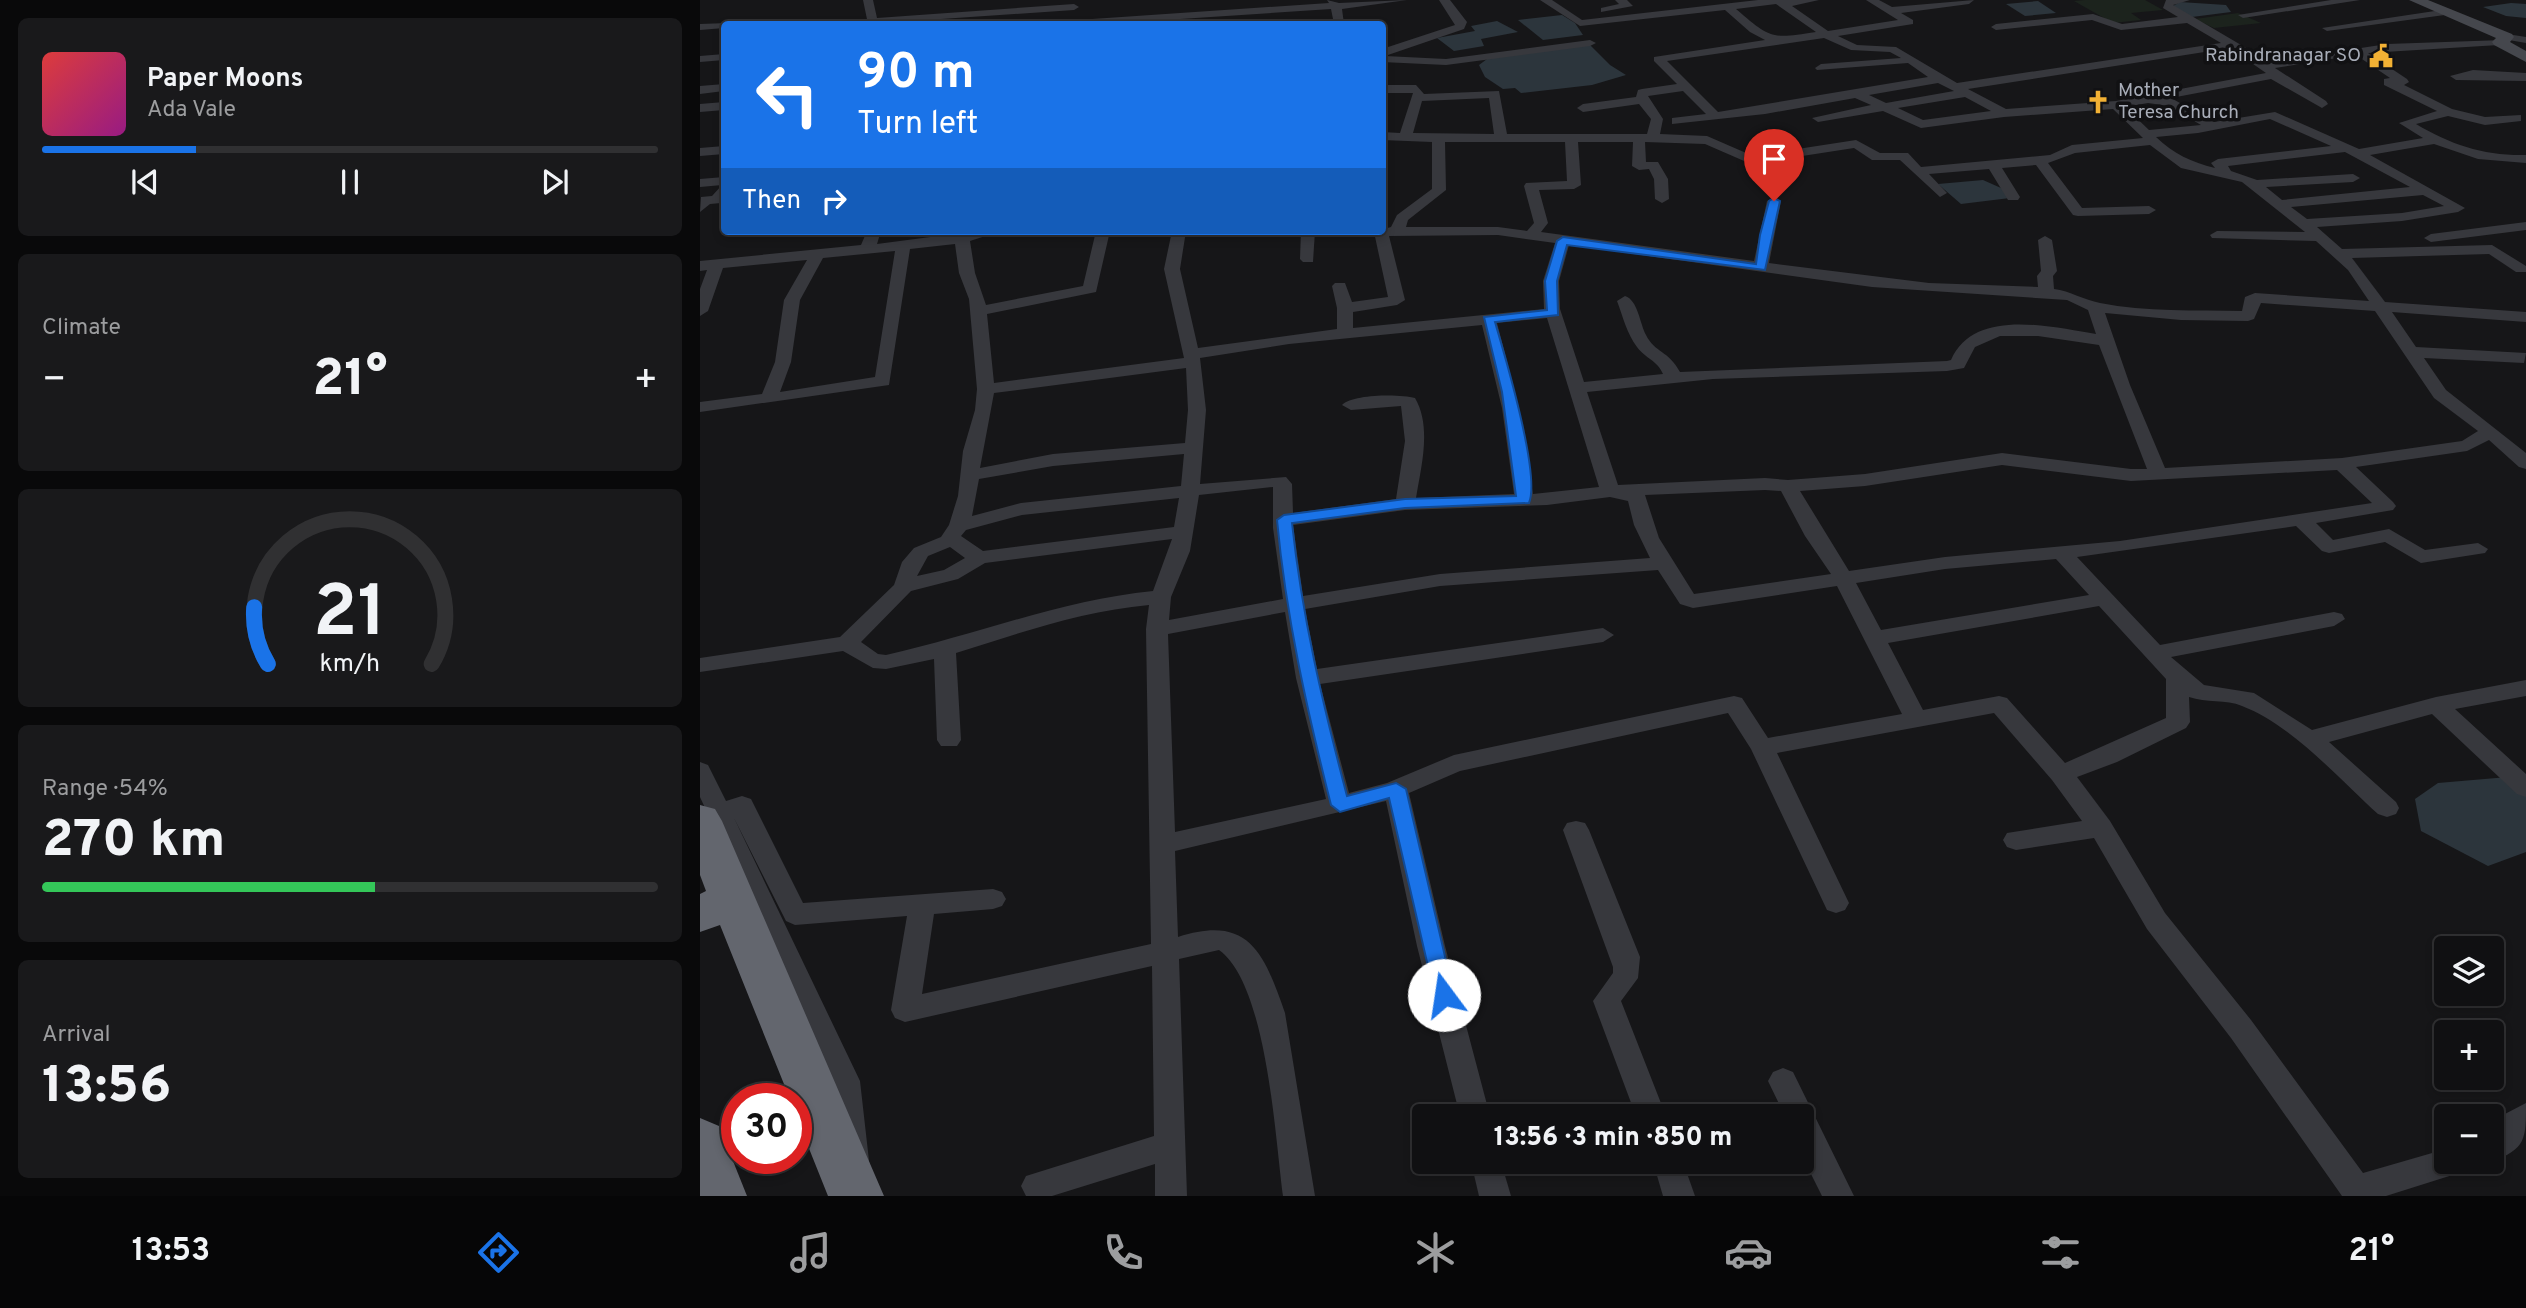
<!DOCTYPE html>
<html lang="en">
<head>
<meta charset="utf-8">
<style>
	body { margin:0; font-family:Overpass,sans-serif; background:#19191b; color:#f1f3f6; height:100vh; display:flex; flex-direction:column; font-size:26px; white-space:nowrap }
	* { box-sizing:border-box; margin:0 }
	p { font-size:23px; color:#9c9d9f }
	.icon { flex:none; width:38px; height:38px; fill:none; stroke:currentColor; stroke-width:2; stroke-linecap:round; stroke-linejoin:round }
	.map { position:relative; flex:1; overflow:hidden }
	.sheet { display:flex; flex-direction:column; gap:18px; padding:18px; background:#09090a; width:700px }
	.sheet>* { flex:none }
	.top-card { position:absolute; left:21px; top:21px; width:665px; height:214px; border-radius:7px; box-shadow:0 4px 10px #0003,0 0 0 2px #303032; background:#1a73e8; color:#fff; overflow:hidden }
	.buttons { position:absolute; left:1734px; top:936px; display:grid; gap:14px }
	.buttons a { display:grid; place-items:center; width:70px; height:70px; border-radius:7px; background:#101012; box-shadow:0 4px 10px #0003,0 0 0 2px #303032; font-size:35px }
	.speed { position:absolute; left:21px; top:1083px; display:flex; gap:14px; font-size:35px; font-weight:700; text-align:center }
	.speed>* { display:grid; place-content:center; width:91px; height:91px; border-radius:50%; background:#101012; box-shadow:0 4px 10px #0003,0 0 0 2px #303032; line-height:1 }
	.speed .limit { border:10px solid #d22; background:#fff; color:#111 }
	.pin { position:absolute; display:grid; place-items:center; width:60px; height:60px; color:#fff; margin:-72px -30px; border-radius:50% 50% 50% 0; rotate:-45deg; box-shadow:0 0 7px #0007 }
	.pin .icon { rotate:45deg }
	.me { position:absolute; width:77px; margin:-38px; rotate:346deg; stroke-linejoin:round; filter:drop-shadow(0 0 5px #0008) }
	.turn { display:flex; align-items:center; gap:24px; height:147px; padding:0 21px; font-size:32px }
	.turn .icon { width:91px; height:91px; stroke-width:2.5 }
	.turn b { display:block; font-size:49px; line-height:60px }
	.then { display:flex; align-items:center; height:66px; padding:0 21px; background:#0003; gap:14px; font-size:26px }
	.big { font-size:52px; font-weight:800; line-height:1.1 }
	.sheet .tile { flex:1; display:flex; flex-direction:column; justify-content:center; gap:10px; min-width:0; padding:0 24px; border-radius:10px; background:#19191b }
	.sheet .dial { align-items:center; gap:0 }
	.dial svg { height:182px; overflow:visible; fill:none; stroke:#303032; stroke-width:7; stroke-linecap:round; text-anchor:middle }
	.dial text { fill:#f1f3f6; stroke:none }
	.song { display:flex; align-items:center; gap:21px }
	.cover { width:84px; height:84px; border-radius:10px; background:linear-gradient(135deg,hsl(0 70% 55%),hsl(310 70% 35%)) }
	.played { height:7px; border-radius:4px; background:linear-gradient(90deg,#1a73e8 25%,#303032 25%) }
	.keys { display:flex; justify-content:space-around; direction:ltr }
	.heat { display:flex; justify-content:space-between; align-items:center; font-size:38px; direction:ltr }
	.charge { height:10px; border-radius:5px; background:linear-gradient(90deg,#34c759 54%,#303032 0) }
	.trip { position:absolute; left:712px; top:1104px; width:402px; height:70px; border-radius:7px; background:#101012; box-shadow:0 4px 10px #0003,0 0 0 2px #303032; font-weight:800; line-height:70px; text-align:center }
	.menu { display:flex; height:112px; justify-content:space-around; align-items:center; background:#060607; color:#9c9d9f }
	.menu .icon { width:49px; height:49px }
	.menu .current { color:#1a73e8 }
	.menu b { font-size:32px; color:#f1f3f6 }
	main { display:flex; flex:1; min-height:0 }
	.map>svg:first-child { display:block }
</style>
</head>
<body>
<main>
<section class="sheet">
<div class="tile">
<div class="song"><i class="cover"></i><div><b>Paper Moons</b><p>Ada Vale</p></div></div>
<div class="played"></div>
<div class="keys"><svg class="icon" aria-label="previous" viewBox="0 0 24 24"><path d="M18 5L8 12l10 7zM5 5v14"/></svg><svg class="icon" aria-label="pause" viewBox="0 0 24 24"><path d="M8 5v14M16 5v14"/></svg><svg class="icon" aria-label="next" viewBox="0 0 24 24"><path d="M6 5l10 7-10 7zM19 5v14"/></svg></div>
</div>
<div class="tile"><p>Climate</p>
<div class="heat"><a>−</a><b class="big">21°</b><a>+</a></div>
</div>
<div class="tile dial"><svg viewBox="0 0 100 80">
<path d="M14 69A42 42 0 1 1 86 69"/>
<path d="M14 69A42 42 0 0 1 8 44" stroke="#1a73e8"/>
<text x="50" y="56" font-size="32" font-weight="700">21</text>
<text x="50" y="72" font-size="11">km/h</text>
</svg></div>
<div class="tile"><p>Range · 54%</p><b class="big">270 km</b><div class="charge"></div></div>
<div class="tile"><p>Arrival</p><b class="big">13:56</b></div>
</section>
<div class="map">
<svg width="1826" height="1196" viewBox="0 0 1826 1196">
	<rect width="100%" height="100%" fill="#161618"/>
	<g fill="#1c231d">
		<polygon points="1385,0 1445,0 1463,10 1431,13 1441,20 1413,23 1374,1"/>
		<polygon points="1538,13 1561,23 1514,28 1495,19"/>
	</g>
	<g fill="#2c353c">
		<polygon points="1338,1 1356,13 1325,16 1306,4"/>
		<polygon points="1480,2 1526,5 1531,12 1492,17 1473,6"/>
		<polygon points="1811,3 1826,4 1826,18 1806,16 1783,7"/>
		<polygon points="862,15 875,23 883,35 843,40 818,20"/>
		<polygon points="797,21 818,32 781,39 784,46 754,51 737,38 775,31 771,26"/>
		<polygon points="890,45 910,65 926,75 892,85 821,93 815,88 803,89 785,77 779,65 791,56"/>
		<polygon points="1283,180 1301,188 1310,198 1261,204 1238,184"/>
		<polygon points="1808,777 1826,795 1826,852 1788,866 1721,831 1715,799 1738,783"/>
	</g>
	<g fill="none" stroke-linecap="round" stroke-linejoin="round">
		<g fill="#37383d" fill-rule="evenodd">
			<polygon points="163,0 173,0 177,18 374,4 379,7 374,10 168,24"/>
			<polygon points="627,0 639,3 707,0 642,9 644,24 634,24 631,9 404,24 387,22 392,19 629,3"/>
			<polygon points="739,0 750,0 767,22 764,29 685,56 746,59 890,40 896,43 890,46 746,65 682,62 682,49 755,25"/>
			<path d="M 840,0 L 852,0 L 882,20 L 1058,0 L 1119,0 L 1092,6 L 1128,31 L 1198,20 L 1166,0 L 1179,0 L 1192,7 L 1274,0 L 1269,4 L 1201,13 L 1213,20 L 1213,24 L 1138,36 L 1157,45 L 1196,47 L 1257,83 L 1521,43 L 1487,23 L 1421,30 L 1392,20 L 1296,30 L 1291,27 L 1296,24 L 1393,14 L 1422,24 L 1478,17 L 1463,8 L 1466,0 L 1490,0 L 1473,5 L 1570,62 L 1687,44 L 1803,40 L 1805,42 L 1799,45 L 1668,53 L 1707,79 L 1709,82 L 1704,85 L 1752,109 L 1785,117 L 1821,115 L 1821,121 L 1785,125 L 1748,116 L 1716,124 C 1751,145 1785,156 1826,155 L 1826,163 L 1778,159 L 1734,144 L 1670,155 L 1765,208 L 1758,212 L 1702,221 L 1617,227 L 1642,249 L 1792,245 L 1826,266 L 1826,272 L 1816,272 L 1789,254 L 1652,258 L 1685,302 L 1826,312 L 1826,322 L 1692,312 L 1716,347 L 1826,353 L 1824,363 L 1724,358 L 1746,390 L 1826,453 L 1826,469 L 1819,467 L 1789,440 L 1767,451 L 1656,467 L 1693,502 L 1696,506 L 1693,510 L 1616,523 L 1633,540 L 1689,529 L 1725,550 L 1778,543 L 1788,549 L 1785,553 L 1721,563 L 1685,542 L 1629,553 L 1622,551 L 1596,526 L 1377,557 L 1460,645 L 1634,612 L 1642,614 L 1645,619 L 1634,626 L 1471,657 L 1504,685 L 1554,693 L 1612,730 L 1736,697 L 1826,680 L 1826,696 L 1755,709 L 1826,774 L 1826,797 L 1817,794 L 1732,714 L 1629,742 L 1696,802 L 1699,808 L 1696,814 L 1687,817 L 1678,814 C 1639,779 1592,725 1542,706 C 1526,699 1506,703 1489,697 L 1490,722 L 1486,728 L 1417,762 L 1377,777 L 1410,821 L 1465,913 L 1551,1020 L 1663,1173 L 1746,1149 L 1746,1162 L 1766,1162 L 1762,1172 L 1686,1196 L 1642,1196 L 1531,1038 L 1447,929 L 1394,838 L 1316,850 L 1307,847 L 1303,840 L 1307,833 L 1382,821 L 1352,780 L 1294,713 L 1077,753 L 1149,903 L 1145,910 L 1136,913 L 1127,910 L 1051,749 L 1028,713 L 760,771 L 709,793 L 745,946 L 790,1116 L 760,1116 L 717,946 L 686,801 L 475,851 L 478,937 C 549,914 564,953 585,1013 L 615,1196 L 583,1196 C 575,1137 567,984 519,950 L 479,959 L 487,1196 L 455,1196 L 455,1164 L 352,1196 L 326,1196 L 321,1186 L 326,1176 L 454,1136 L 452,966 L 205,1022 L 195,1018 L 191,1010 L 207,916 L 95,925 L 86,921 L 34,818 L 160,1081 L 173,1196 L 141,1196 L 130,1081 L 0,797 L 0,762 L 8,765 L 26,801 L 42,796 L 51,799 L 103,903 L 293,889 L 302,892 L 306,899 L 302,906 L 293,909 L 234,914 L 222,994 L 451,944 L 446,629 L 449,605 C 382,611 320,633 256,653 L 261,740 L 257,746 L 241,746 L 237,740 L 234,659 L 186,669 L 173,668 L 143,651 L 0,672 L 0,658 L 140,637 L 194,585 L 202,562 L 214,548 L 241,537 L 249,525 L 258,496 L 263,451 L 275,410 L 277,389 L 269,299 L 259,273 L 255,244 L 210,249 L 189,385 L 0,412 L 0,402 L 62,394 L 75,362 L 84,300 L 107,260 L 23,268 L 8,311 L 0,316 L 0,289 L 7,270 L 0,271 L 0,261 L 161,245 L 167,231 L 181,231 L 177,244 L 276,231 L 301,231 L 270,241 L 275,273 L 286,305 L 383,286 L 396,231 L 410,231 L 396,292 L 287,314 L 294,383 L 484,358 L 464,269 L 472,231 L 486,231 L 480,269 L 498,348 L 637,329 L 637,308 L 632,286 L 635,283 L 645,283 L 652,302 L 688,297 L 674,232 L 691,227 L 697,215 L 732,189 L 732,142 L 682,140 L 682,132 L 700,133 L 713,93 L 682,93 L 682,85 L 716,85 L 724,94 L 799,91 L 807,134 L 947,134 L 951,119 L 939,104 L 883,112 L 877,108 L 883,104 L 936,97 L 938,90 L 942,89 L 977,84 L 954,61 L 954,57 L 1065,40 L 1050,32 L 1025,10 L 880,26 ZM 1076,4 L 1116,32 C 1071,39 1071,39 1036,9 ZM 1124,38 L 1151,50 L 1190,52 L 1201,58 L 1121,64 L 1115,68 L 1117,70 L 1208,63 L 1228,77 L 1018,112 L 967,61 ZM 1530,48 L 1566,73 L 1416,101 L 1306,109 L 1268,89 ZM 1656,55 L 1690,78 L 1684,79 L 1684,85 L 1737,111 L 1699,123 L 1723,138 L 1659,149 L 1575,112 L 1514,122 L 1471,98 L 1571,79 L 1622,108 L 1628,104 L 1626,101 L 1575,68 ZM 1238,83 L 1254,91 L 1186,103 L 1169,95 ZM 983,91 L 1006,114 L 972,118 L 972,124 L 1065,114 L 1155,98 L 1171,105 L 1112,118 L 1118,122 L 1183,111 L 1221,128 L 1304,117 L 1413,109 L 1443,138 L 1372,145 L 1350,155 L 1221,167 L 1208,153 L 1180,153 L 1156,140 L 1053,156 L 1007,136 L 960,134 L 963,119 L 948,96 ZM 1265,97 L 1291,111 L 1223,120 L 1198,108 ZM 789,98 L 794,134 L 713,133 L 722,101 ZM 1448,103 L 1469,106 L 1501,125 L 1449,130 L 1425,107 ZM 1570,119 L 1631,146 L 1518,159 L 1511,163 L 1515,168 C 1491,162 1474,154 1456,137 L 1498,133 ZM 745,142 L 865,142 L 867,181 L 826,183 L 824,186 L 834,223 L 827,231 L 798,227 L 706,227 L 708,220 L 746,190 ZM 878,142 L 933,142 L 932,166 L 939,170 L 949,169 L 954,179 L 955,199 L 962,203 L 969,199 L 968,179 L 958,162 L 946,162 L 945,142 L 1005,144 L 1051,164 L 1154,148 L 1172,160 L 1200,160 L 1240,197 L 1247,193 L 1229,174 L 1289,169 L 1308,200 L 1318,200 L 1320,197 L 1302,168 L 1336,165 L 1373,215 L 1378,216 L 1449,214 L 1456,210 L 1449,206 L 1382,208 L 1348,163 L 1375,153 L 1450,145 L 1481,168 L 1542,182 L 1605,232 L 1517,231 L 1510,235 L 1512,238 L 1616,241 L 1648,270 L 1669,301 L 1555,293 L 1545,297 L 1542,311 C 1496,310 1446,312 1400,303 C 1384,300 1370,291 1354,289 L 1353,276 L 1357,271 L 1352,240 L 1345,236 L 1338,240 L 1341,271 L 1337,276 L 1338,287 L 1229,283 L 1069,263 L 1081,201 L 1074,197 L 1067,201 L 1054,261 L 841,232 L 848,223 L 839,190 L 874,189 L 881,185 ZM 1645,152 L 1710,187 L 1582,200 L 1566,187 L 1653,182 L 1660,178 L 1653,174 L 1557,180 L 1531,171 L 1528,166 ZM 1723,195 L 1744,206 L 1702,213 L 1607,219 L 1591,207 ZM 798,235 L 855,243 L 843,281 L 844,309 L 653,328 L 653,312 L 697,305 L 705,300 L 689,236 ZM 869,245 L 1172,287 L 1367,300 L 1388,310 L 1396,334 C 1351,327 1274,307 1251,360 L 1247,361 L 980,372 C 968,350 955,353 946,335 C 940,324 938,300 925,296 L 917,301 C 923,317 927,334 937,347 C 946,359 957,360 963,374 L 884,382 L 860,309 L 859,281 ZM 195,251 L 175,377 L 80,392 L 91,362 L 100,300 L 123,258 ZM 1561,303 L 1675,311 L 1734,398 L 1778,431 L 1762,441 L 1642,458 L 1465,468 L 1430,385 L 1405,313 L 1481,320 L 1548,321 L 1554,319 ZM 847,318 L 899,487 L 833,494 L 819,408 L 797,323 ZM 782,325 L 802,408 L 814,494 L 716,498 C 721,467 732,427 715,398 C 700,394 653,394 642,405 L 651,410 L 701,406 L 705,441 L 696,499 L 593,513 L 592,484 L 586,477 L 500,484 L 506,410 L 500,358 L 589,344 ZM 1300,336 L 1338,336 L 1399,345 L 1447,469 L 1431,469 L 1302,453 L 1165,474 L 1088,480 L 1065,478 L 918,485 L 887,392 L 1013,379 L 1247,371 L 1264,368 L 1275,347 ZM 486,368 L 488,410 L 485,443 L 353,454 L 280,468 L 294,393 ZM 484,454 L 481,486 L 321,503 L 272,516 L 279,479 L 353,466 ZM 1302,465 L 1431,481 L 1637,470 L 1672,503 L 1420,541 L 1245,557 L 1149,571 L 1100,491 L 1165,486 ZM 573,487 L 573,528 L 583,599 L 469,620 L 471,597 L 490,551 L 499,495 ZM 1065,490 L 1081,491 L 1105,536 L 1131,574 L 994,594 L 959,538 L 945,495 ZM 910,497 L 928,501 L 934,525 L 950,558 L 740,574 L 603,596 L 593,525 L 705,510 L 847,505 ZM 479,498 L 474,527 L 283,551 L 261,536 L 266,530 L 322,515 ZM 472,539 L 453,591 C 361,600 276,635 186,655 L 178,654 L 161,642 L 211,591 L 258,579 L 285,563 ZM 250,547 L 265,558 L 244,570 L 217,576 L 228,556 ZM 1356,559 L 1389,595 L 1181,630 L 1156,583 L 1245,569 ZM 958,570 L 980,604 L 993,608 L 1137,586 L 1202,714 L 1068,738 L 1042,698 L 1034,696 L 754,755 L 687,783 L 649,793 L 620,684 L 903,642 L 914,635 L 903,628 L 617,669 L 605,609 L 740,586 ZM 1399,606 L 1466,679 L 1466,718 L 1365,763 L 1307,698 L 1299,696 L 1223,710 L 1188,643 ZM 585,612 L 596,678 L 626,799 L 475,832 L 468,634 Z"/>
			<polygon points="915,0 927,0 933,6 901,12 901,8 919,4"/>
			<polygon points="1631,0 1660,0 1543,18 1538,15"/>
			<polygon points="1748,9 1752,10 1752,14 1627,31 1622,28"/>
			<polygon points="374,19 379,22 378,24 340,24"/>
			<polygon points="28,23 24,28 0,30 0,24"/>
			<polygon points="1807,34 1826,37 1826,43 1803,39 1803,35"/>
			<polygon points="24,54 24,60 0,62 0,56"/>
			<polygon points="1773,70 1826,73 1826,81 1756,80 1750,76"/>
			<polygon points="24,84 24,91 0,94 0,86"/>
			<polygon points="24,102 24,110 0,112 0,104"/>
			<polygon points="24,146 24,154 0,156 0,148"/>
			<polygon points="24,177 24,198 21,203 10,204 0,212 1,197 12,196 22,185 0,187 0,179"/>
			<polygon points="1826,222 1826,230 1731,242 1724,238 1731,234"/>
			<polygon points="601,231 615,231 613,262 603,262 600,259"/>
			<polygon points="876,821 885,823 889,830 940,957 938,978 921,1001 966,1116 936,1116 893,1001 913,973 913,967 863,830 867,823"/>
			<polygon points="1083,1068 1093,1072 1154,1196 1122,1196 1102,1156 1102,1116 1085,1116 1068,1081 1073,1072"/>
			<path d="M 1826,1103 C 1826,1140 1826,1148 1792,1162 L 1792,1134 L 1798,1129 L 1803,1115 Z"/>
			<polygon points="771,1162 801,1162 811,1196 779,1196"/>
			<polygon points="953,1162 983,1162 995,1196 963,1196"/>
		</g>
		<polygon fill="#45474d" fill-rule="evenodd" points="1709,0 1728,0 1812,34 1814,37 1810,42 1826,51 1826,62 1794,45 1792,42 1796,38"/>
		<g fill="#63666e" fill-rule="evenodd">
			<polygon points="0,805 15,809 22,821 184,1196 128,1196 96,1116 96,1099 90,1099 20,925 0,932 0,894 6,891 0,875"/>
			<polygon points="0,1118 19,1126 47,1196 0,1196"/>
		</g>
	</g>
	<path fill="#1a73e8" stroke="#114b97" stroke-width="2" d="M 1074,198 L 1080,201 L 1065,270 L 867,245 L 857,281 L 858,315 L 795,322 C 805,356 841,475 829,503 L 705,508 L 592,523 C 602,617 623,705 647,796 L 696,783 L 706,789 L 754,995 L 751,1001 L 744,1004 L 736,1001 L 689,798 L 640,812 L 631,805 C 607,710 586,617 577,520 L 584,515 L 705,499 L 816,496 L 802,392 L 784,317 L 847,310 L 845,281 L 857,241 L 863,237 L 1056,264 L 1060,235 L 1069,201 Z"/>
	<defs>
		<g id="civic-bare" transform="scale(1.89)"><path d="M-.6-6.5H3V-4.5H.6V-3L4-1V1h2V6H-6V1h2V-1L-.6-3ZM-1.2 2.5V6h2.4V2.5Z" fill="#f2b134" stroke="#111113" stroke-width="2.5" paint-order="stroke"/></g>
		<g id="church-bare" transform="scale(1.89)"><path d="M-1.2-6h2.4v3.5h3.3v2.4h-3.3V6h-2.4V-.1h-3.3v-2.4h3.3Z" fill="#f2b134" stroke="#111113" stroke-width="2.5" paint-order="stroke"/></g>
	</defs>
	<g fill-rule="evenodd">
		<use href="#civic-bare" x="1681" y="56"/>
		<use href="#church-bare" x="1398" y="102"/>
	</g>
	<g text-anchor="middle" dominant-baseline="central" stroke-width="7" stroke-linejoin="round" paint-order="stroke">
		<g font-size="19" fill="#a8adb8" stroke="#111113" text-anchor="end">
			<text x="1661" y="56">Rabindranagar SO</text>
			<text x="1418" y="91" text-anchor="start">Mother<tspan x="1418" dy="22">Teresa Church</tspan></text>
		</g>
	</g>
</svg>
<div class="buttons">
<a><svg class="icon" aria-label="layers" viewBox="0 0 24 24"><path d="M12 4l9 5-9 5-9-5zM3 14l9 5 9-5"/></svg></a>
<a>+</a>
<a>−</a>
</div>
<div class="speed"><div class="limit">30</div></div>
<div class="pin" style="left:1074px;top:201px;background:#d93025"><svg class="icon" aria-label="arrive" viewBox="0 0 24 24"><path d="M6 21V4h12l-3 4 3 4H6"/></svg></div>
<svg class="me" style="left:744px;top:995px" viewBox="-20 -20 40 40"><circle r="19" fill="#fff"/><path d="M0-13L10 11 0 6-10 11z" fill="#1a73e8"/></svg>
<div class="trip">13:56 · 3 min · 850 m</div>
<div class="top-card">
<div class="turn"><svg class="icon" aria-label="left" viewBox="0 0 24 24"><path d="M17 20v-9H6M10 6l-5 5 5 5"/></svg><div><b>90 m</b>Turn left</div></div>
<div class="then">Then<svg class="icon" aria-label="right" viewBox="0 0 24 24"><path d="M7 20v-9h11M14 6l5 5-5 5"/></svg></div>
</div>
</div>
</main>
<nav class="menu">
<b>13:53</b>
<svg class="icon current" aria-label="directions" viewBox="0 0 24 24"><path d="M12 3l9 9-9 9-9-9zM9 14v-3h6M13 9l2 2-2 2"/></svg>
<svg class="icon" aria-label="music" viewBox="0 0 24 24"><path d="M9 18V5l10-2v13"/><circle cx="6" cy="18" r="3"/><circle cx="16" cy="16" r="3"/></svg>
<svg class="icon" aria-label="phone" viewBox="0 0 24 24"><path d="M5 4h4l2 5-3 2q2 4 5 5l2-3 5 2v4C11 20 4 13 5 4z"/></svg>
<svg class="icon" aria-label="climate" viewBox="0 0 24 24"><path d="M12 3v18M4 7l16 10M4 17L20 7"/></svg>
<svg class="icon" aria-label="car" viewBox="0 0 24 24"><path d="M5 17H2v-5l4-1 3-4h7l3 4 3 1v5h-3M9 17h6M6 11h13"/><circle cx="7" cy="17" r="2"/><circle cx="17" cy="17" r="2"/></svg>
<svg class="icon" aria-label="filters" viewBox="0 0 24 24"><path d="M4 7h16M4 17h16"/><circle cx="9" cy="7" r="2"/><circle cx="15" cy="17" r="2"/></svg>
<b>21°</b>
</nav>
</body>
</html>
